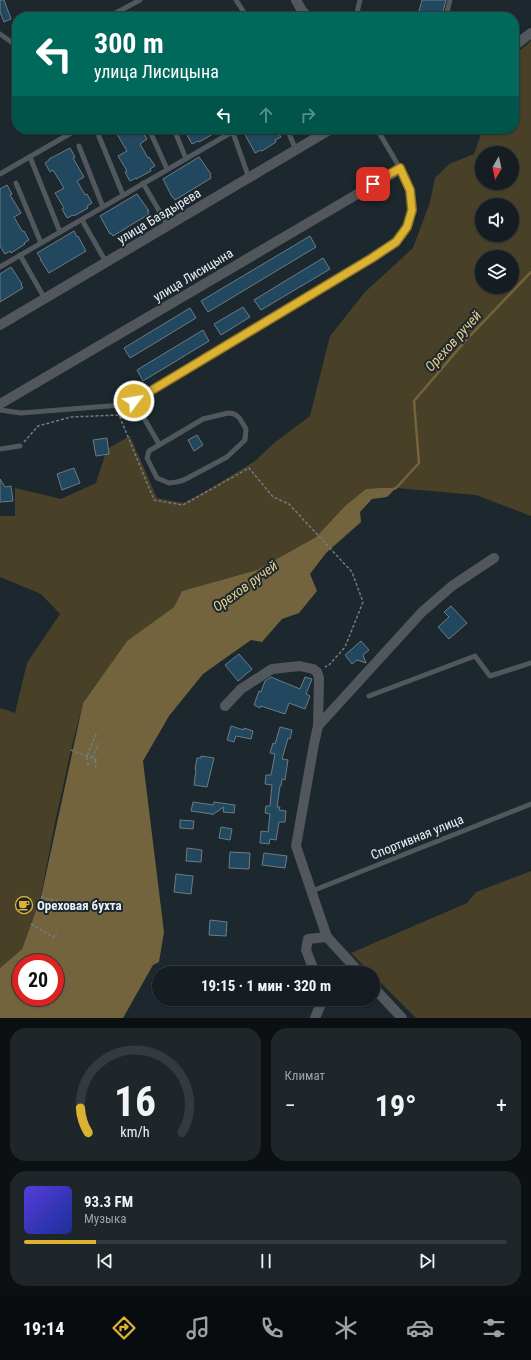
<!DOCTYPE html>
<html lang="ru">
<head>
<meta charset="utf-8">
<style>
	body { margin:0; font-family:"Roboto Condensed",sans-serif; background:#1e262a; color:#f1f3f6; height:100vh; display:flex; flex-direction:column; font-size:15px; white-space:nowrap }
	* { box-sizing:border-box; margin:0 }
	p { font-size:13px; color:#9da2a5 }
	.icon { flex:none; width:22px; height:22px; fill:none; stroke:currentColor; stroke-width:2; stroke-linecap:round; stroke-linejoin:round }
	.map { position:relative; height:1018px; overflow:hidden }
	.details { display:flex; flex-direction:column; gap:10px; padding:10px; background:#0c1013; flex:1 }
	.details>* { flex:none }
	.top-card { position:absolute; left:12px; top:12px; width:507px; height:122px; border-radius:16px; box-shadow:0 1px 3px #0004,0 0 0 1px #343b40; background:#00695c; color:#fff; overflow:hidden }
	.needle { width:26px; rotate:189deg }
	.fabs { position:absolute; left:475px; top:146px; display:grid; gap:8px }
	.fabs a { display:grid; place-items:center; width:44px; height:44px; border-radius:50%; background:#151d22; box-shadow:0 1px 3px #0004,0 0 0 1px #343b40; font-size:20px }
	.speed { position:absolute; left:12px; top:954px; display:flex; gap:8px; font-size:20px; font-weight:700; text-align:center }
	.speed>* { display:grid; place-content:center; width:52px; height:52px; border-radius:50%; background:#151d22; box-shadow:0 1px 3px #0004,0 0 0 1px #343b40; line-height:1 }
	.speed .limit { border:6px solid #d22; background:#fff; color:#111 }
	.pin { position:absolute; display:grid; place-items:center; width:34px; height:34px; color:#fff; margin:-17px; border-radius:8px; box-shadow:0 2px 6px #0006 }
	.me { position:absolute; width:44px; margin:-22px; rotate:59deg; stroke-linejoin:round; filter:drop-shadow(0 0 3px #0008) }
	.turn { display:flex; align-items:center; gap:14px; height:84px; padding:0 16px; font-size:18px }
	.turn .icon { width:52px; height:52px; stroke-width:2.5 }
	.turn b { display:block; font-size:28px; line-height:34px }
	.lanes { display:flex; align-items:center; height:38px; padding:0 16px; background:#0003; justify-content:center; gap:20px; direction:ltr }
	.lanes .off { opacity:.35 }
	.big { font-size:30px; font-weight:700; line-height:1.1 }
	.details .widget { flex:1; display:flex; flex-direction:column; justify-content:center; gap:6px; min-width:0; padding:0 14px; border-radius:16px; background:#1e262a }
	.details .dial { align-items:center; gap:0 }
	.dial svg { height:104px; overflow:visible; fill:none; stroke:#343b40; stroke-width:7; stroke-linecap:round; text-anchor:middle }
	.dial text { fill:#f1f3f6; stroke:none }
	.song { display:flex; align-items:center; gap:12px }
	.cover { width:48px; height:48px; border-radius:6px; background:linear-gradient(135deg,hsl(250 70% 55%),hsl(230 70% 35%)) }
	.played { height:4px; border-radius:2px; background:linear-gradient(90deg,#dcb233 15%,#343b40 15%) }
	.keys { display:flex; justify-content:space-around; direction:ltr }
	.heat { display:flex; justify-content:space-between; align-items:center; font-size:22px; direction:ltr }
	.details .tiles { flex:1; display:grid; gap:10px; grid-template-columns:1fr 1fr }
	.widget:last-child { grid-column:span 2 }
	.trip { position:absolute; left:152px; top:966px; width:228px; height:40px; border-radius:20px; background:#151d22; box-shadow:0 1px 3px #0004,0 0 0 1px #343b40; font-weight:700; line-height:40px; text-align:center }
	.dock { display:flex; height:64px; justify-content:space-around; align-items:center; background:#080c0e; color:#9da2a5 }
	.dock .icon { width:28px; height:28px }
	.dock .on { color:#dcb233 }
	.dock b { font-size:18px; color:#f1f3f6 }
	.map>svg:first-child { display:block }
</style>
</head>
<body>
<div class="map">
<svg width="531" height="1018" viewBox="0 0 531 1018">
	<rect width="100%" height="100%" fill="#1c272e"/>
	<g fill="#494028" fill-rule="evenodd">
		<path d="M 531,41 L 531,516 L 476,495 L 396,488 L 366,489 L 346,505 L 316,537 L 257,570 L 182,591 L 174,607 L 127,641 L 83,703 L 71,750 L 55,823 L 40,900 L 22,949 L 0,968 L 0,708 L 15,713 L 27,663 L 60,614 L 41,594 L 0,577 L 0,516 L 15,516 L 15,488 L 61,499 L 96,483 L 107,449 L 130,436 L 157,498 L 183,503 L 211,488 L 255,461 L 274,443 L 310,416 L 330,336 L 365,292 L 413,248 L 430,202 L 435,178 L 449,164 L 474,154 L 480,137 L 481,129 L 514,129 L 514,55 ZM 482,153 L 512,153 L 512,183 L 482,183 ZM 482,205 L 512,205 L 512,235 L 482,235 ZM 482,257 L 512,257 L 512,287 L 482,287 Z"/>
		<polygon points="531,871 531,1018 416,1018 373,975 373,973 371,973 351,953 467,903 476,892"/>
	</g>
	<path fill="#73643e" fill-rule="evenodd" d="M 380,488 L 396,488 L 387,497 L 372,499 L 360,512 L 361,522 L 326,553 L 310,574 L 317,591 L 299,613 L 282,619 L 262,642 L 251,640 L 203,674 L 169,716 L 143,761 L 164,932 L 159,962 L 153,965 L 123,1018 L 0,1018 L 0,968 L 22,949 L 41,897 L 83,703 L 127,641 L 174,607 L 182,591 L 257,570 L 316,537 L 346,505 L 366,489 ZM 21,963 L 55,963 L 55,997 L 21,997 Z"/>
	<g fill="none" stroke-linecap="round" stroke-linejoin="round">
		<polyline stroke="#73643e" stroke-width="2.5" points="393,489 396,488 419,463 414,401 467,339 531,272"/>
	</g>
	<g fill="#21485e" stroke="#6e7b83">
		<polygon points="0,0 4,0 11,19 4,22 0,12"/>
		<polygon points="422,0 446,0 442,16 419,11"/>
		<polygon points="114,129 141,129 147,139 140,144 148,158 149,157 155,166 150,169 151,171 136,179 136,178 130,181 125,172 127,171 118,156 127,151"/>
		<polygon points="188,129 210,129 213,134 199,142 198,141 192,144 187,135 190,133"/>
		<polygon points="242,129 275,129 281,137 275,140 276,142 262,151 261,150 255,153"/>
		<polygon points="70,148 75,157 73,158 84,177 77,181 85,195 87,194 92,203 87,206 88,208 74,216 73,215 67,218 62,209 64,208 55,193 64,188 53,170 50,172 45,163 49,160 49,159"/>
		<polygon points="199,157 211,174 210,175 211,178 175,200 173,197 172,197 163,179"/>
		<polygon points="7,185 12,194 10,195 21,213 14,217 22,231 24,231 29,240 24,243 25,244 11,253 10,251 5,254 0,246 0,189"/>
		<polygon points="137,194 149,211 147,211 149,214 113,236 111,233 110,234 100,216"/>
		<polygon points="74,231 77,237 78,236 86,251 49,273 40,259 41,259 37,253"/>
		<polygon points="310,236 316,247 208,312 201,301"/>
		<polygon points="323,258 330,269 261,310 254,300"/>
		<polygon points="11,267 22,284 21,285 23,288 0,302 0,274"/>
		<polygon points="243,307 250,317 221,335 214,324"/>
		<polygon points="190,308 196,318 130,358 124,348"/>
		<polygon points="203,330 209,341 143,381 137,370"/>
		<polygon points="197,435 203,445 194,451 188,440"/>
		<polygon points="107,438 109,454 96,456 93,440"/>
		<polygon points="74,468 80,483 62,490 57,474"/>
		<polygon points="0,479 5,487 11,486 13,501 0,502"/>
		<polygon points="451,606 467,623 449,639 438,627 449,617 444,612"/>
		<polygon points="361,641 369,650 363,655 366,663 357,660 352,664 345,655"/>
		<polygon points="239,654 252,669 238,681 225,665"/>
		<polygon points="271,677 300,689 305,677 312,679 306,694 310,696 305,709 289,703 285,714 261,706 260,708 254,705 259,691 261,692 265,681"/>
		<polygon points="231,726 244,730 244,728 253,731 251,739 236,736 234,742 227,740"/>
		<polygon points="280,727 292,730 290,739 288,738 282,759 288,760 285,780 282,779 281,786 280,786 277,807 280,807 279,810 286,811 285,822 279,822 276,840 270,839 269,844 260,843 261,831 268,832 270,814 265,813 266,806 270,806 272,785 265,784 266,775 271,775 275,754 270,753 273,743 275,744"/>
		<polygon points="201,756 214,758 207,787 194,785 196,769 195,769 197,758 201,758"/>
		<polygon points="193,802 213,805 214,802 235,805 234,813 223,812 224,807 212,815 212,814 191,811"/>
		<polygon points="180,820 194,821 193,829 180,828"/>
		<polygon points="221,827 232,829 230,840 219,838"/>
		<polygon points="187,848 202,850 201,862 186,861"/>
		<polygon points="230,852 250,853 249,869 229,868"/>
		<polygon points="264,853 287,856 285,868 262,865"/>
		<polygon points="176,874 193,876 191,894 174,892"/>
		<polygon points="210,920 227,922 226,936 209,935"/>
	</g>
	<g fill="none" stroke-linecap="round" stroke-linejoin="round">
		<g stroke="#737c82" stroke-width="1.5" stroke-dasharray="3 2" stroke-linecap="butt">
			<polyline points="24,442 38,426 71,417 119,415 154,500 183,505 249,468 273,497 289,504 352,572 363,602 345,647 329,665 325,667"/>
			<polyline points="71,750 97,760"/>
			<polyline points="92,758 99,743"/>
			<polyline points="95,760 96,768"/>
			<polyline points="88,765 87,756 97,732"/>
			<polyline points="41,897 74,905 72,912"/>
			<polyline points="31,924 53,937 57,933"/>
		</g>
		<g stroke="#51575a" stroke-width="5">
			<polyline points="236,0 247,17"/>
			<polyline points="108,17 140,0"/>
			<polyline points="356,17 360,0"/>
			<polyline points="446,17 450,0"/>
			<polyline points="0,34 17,46"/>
			<polyline points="96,129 123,195"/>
			<polyline points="149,129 167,169"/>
			<polyline points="174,129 186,159"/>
			<polyline points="287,129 296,150"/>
			<polyline points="232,130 249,178"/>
			<polyline points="79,146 103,207"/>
			<polyline points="30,157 60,232"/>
			<polyline points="0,174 78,129"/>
			<polyline points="16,183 41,243"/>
			<polyline points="143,183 168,226"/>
			<polyline points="82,220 106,262"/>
			<polyline points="20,255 45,299"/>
			<polyline points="0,267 232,132"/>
			<polyline points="134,401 159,444"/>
			<path d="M 0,410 L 21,413 L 121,405 L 134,401 L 386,250 C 436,212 400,170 377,129"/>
			<path d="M 228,413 C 239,413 241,421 246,429 L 245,440 L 227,457 L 184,480 L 177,482 L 169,483 L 157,478 L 147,458 L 149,451 L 203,419 Z"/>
			<polyline points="0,449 20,446"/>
			<polyline points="369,696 475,656 490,676 531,663"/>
			<polyline points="312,891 531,804"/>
		</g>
		<g stroke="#51575a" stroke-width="10">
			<polyline points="296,0 302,11 309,17"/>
			<polyline points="514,46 531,33"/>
			<polyline points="0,325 331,129"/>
			<polyline points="0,404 400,169"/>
			<polyline points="225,706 241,689 272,669 300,666 313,669 317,672 319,678 318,726"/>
			<polyline points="315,973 306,950 308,939 327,937"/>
			<polyline points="360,973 327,937 296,846 314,744 318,726 422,612 452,586 494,558"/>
			<polyline points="373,987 402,1018"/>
			<polyline points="315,1018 323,999"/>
		</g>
	</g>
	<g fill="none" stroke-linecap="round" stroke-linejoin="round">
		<g stroke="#8f7421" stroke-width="10">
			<polyline id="route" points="134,401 372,258 396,242 407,227 412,210 410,190 400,168 373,184"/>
		</g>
		<use href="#route" stroke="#dcb233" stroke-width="7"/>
	</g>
	<defs>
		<g id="cafe-ring" transform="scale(0.9)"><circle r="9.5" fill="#1c272e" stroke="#dcb233" stroke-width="1.5"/><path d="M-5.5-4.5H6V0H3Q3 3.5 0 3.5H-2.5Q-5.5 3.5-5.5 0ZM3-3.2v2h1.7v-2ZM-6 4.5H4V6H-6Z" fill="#dcb233"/></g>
	</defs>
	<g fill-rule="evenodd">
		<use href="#cafe-ring" x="24" y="905"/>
	</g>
	<g text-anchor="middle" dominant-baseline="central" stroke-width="4" stroke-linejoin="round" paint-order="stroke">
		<g font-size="13" fill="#ebf2f7" stroke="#1c272e">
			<text transform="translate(159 216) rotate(-31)">улица Баздырева</text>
			<text transform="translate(193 275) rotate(-31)">улица Лисицына</text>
			<text transform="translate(417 837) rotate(-22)">Спортивная улица</text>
		</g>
		<g font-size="13" font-weight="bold" fill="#ebf2f7" stroke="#1c272e" text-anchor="start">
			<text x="37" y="905">Ореховая бухта</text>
		</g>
		<g font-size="14" font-style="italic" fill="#e7ce8d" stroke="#1c272e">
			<text transform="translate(453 341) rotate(-48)">Орехов ручей</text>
			<text transform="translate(245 586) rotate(-36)">Орехов ручей</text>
		</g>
	</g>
</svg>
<div class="fabs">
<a><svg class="needle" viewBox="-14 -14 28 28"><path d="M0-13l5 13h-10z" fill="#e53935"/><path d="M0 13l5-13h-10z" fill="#9da2a5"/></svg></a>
<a><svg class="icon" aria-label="sound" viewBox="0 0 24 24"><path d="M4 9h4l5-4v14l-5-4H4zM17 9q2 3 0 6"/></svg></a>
<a><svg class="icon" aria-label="layers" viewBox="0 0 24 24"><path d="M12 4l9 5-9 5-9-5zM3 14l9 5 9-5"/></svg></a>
</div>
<div class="speed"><div class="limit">20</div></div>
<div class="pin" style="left:373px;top:184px;background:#d93025"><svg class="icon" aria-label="arrive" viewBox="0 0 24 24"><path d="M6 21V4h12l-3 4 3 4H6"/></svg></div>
<svg class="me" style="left:134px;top:401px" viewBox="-20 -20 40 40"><circle r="17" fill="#dcb233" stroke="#fff" stroke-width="3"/><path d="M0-11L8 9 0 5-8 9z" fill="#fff"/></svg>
<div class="trip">19:15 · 1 мин · 320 m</div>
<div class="top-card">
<div class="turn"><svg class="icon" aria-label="left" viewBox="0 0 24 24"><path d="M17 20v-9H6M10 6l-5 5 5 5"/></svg><div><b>300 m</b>улица Лисицына</div></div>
<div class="lanes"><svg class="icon" aria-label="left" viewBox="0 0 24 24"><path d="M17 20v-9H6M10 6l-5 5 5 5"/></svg><svg class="icon off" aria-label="ahead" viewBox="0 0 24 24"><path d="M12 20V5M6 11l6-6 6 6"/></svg><svg class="icon off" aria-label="right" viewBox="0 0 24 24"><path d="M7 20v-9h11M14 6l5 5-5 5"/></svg></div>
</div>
</div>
<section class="details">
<div class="tiles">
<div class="widget dial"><svg viewBox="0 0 100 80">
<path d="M14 69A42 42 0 1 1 86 69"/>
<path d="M14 69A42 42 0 0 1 8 50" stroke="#dcb233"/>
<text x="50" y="56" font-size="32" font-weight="700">16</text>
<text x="50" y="72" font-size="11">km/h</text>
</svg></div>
<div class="widget"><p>Климат</p>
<div class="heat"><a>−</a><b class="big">19°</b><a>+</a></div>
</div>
<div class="widget">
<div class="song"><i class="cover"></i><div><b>93.3 FM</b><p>Музыка</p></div></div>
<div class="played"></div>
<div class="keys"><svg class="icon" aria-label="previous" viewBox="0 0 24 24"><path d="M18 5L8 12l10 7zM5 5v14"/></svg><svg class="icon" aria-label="pause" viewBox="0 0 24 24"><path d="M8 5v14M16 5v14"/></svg><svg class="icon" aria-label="next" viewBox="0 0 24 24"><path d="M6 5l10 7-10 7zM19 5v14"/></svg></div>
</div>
</div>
</section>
<nav class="dock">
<b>19:14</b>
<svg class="icon on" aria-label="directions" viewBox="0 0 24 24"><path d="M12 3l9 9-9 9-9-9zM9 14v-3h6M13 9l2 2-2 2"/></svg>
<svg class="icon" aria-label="music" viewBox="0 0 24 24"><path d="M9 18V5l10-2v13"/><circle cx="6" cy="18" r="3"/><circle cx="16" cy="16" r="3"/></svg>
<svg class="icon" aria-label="phone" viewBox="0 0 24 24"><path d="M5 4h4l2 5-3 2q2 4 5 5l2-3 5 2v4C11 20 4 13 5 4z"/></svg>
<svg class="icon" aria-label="climate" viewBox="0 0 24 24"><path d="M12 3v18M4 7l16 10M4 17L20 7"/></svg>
<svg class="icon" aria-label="car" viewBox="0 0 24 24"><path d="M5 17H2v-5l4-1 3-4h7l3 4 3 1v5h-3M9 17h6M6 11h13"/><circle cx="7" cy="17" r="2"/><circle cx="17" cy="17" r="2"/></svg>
<svg class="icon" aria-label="filters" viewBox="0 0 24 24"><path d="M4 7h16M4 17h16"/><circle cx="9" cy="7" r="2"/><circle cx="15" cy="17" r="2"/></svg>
</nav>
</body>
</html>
